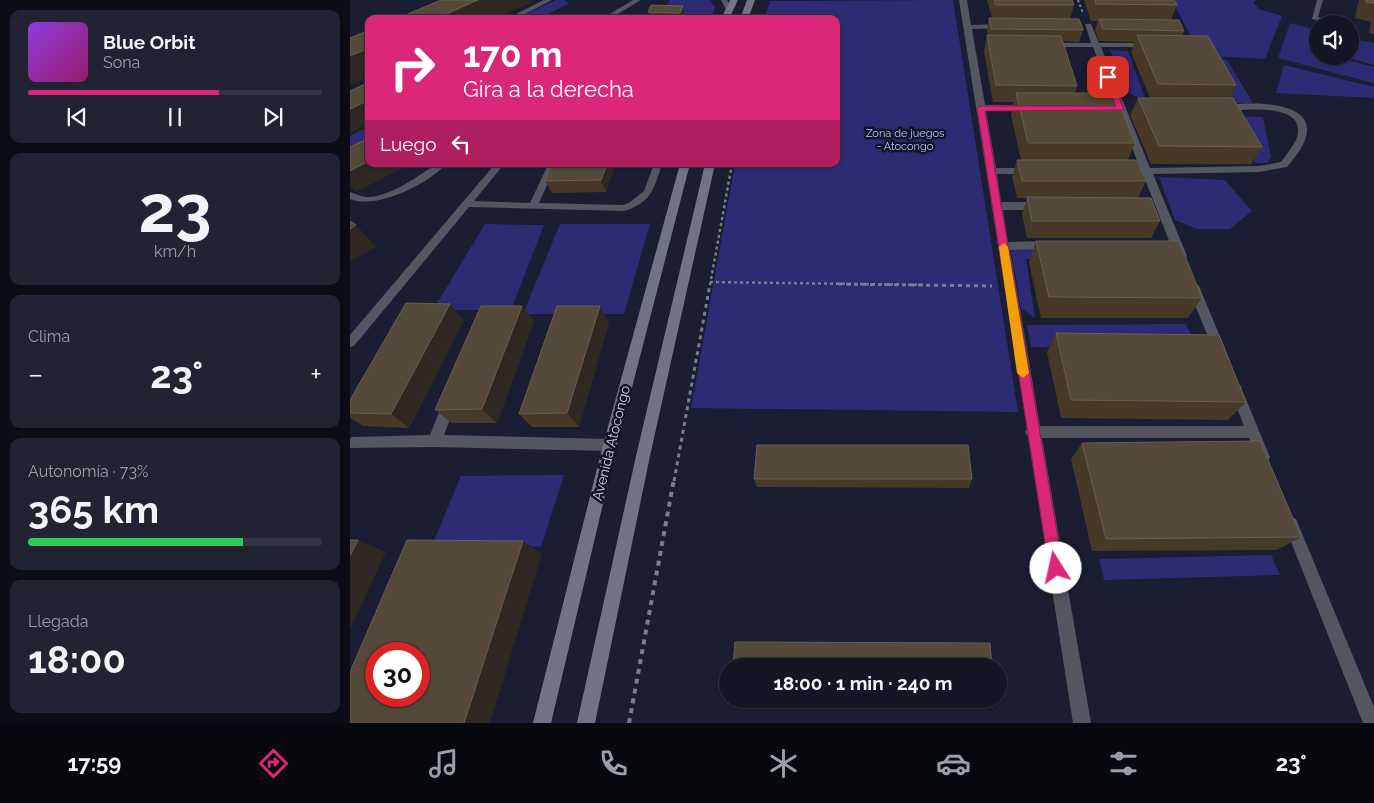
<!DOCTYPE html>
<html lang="es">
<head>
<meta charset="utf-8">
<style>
	body { margin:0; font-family:Raleway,sans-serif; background:#212332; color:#f1f3f6; height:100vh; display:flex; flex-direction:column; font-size:19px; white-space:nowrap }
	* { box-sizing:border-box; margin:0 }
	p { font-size:16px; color:#9d9fa7 }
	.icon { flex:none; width:28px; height:28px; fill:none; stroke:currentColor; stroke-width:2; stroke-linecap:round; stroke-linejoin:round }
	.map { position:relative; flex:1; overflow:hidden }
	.panel { display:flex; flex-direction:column; gap:10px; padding:10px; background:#0b0c15; width:350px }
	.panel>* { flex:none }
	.top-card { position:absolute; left:15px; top:15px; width:475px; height:152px; border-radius:10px; box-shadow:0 1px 4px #0004,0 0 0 1px #333543; background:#db2777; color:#fff; overflow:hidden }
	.controls { position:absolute; left:959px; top:15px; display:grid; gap:10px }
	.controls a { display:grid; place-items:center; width:50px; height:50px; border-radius:50%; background:#141626; box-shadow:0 1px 4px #0004,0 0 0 1px #333543; font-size:25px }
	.speed { position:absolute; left:15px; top:642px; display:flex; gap:10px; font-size:25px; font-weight:700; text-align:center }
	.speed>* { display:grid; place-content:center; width:65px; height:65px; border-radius:50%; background:#141626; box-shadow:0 1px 4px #0004,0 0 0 1px #333543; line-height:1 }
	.speed .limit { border:8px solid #d22; background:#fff; color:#111 }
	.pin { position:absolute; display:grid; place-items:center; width:42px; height:42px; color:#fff; margin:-21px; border-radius:10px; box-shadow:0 2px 8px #0006 }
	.me { position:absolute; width:55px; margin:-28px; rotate:350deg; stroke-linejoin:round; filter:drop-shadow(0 0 4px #0008) }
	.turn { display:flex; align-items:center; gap:18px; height:105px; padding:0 15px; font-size:22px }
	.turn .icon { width:65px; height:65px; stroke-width:2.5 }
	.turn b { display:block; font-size:35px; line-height:42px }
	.then { display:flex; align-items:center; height:48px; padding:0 15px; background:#0003; gap:10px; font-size:19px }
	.big { font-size:38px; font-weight:700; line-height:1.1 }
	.panel .tile { flex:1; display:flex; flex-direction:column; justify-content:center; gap:8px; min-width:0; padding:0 18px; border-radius:10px; background:#212332 }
	.panel .dial { align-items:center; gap:0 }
	.dial b { font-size:65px; line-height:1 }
	.song { display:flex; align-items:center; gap:15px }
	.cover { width:60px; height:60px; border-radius:8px; background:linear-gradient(135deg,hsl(270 70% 55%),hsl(320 70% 35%)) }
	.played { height:5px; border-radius:2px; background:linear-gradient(90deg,#db2777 65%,#333543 65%) }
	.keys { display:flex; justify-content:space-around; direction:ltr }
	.heat { display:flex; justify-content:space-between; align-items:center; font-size:28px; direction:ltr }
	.charge { height:8px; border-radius:4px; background:linear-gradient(90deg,#34c759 73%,#333543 0) }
	.trip { position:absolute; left:369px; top:658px; width:288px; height:50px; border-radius:25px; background:#141626; box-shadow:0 1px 4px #0004,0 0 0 1px #333543; font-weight:700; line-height:50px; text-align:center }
	.tab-bar { display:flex; height:80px; justify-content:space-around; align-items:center; background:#08090f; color:#9d9fa7 }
	.tab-bar .icon { width:35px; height:35px }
	.tab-bar .active { color:#db2777 }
	.tab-bar b { font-size:22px; color:#f1f3f6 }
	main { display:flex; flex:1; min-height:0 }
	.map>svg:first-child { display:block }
</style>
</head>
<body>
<main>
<section class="panel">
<div class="tile">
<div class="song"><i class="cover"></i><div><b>Blue Orbit</b><p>Sona</p></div></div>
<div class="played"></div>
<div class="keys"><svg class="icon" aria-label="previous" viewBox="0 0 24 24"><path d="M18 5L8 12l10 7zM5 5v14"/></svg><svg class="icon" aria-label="pause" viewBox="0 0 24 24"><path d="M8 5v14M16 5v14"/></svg><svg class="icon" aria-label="next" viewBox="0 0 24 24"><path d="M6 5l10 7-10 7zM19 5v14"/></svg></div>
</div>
<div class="tile dial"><b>23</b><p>km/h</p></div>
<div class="tile"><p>Clima</p>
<div class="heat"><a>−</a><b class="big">23°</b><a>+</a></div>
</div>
<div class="tile"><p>Autonomía · 73%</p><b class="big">365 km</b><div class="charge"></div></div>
<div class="tile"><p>Llegada</p><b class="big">18:00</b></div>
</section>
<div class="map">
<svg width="1024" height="723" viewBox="0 0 1024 723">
	<rect width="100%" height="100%" fill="#1b1d33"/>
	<g fill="#2d2b74">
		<polygon points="206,0 215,0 219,4 187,19 165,19"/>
		<polygon points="320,0 360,0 365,8 361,16 311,16"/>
		<polygon points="603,0 668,412 341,408 385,164 486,164 486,19 414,19 420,1"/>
		<polygon points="822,0 906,0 904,3 909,9 932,16 915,59 864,56 848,50"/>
		<polygon points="940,23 967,30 968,56 982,56 1024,67 1024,83 928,58"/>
		<polygon points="1000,38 1024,43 1024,65 990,56 1000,56"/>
		<polygon points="760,50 778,51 796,101 779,93"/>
		<polygon points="858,58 877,60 903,103 879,103"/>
		<polygon points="934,65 1024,87 1024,98 926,93"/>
		<polygon points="877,116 913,117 921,157 917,163 905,163"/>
		<polygon points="19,126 19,150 0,159 0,136"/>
		<polygon points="809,177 875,180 902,211 880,229 847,229 825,220"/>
		<polygon points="135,224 194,225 161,310 83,310"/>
		<polygon points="210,224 300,224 274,314 173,314"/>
		<polygon points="811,245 814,257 676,259 685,318 671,308 661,250"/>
		<polygon points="836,324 846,348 681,347 677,325"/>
		<polygon points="214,475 191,547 83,543 111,476"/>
		<polygon points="921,555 930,575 754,580 749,559"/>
	</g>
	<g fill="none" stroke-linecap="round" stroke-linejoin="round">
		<polyline stroke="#7b7d90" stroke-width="2" stroke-dasharray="2.5 2.5" stroke-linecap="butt" points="728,0 733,13"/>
		<g stroke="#7b7d90" stroke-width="2.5" stroke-dasharray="3 3" stroke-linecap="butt">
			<polyline points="360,282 576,285"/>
			<polyline points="360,285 382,164"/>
		</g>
		<g stroke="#7b7d90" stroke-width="3" stroke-dasharray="4 4" stroke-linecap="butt">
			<polyline points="488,284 642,286"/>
			<polyline points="324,481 360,284"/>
		</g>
		<polyline stroke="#7b7d90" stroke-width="4" stroke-dasharray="5 5" stroke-linecap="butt" points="279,723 324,479"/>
		<g fill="#545661" fill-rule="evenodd">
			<polygon points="194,0 202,0 165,19 156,19"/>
			<polygon points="283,0 291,0 259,19 251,19"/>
			<polygon points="371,0 377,0 382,10 381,11 377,11"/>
			<polygon points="967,0 973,0 968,17 993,24 980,24 962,19"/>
			<path d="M 86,164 L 96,164 C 78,184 27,210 0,199 L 0,192 C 4,193 7,195 11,196 C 34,202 68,176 86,164 Z"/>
			<path d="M 145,164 L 154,164 L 124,201 L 180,203 L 197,167 L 201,164 L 205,167 L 189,203 L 273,205 L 279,203 L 294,191 L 304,164 L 312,164 C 304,189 301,203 274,211 L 119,207 L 4,346 L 0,347 L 0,335 Z"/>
		</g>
		<g fill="#545661" fill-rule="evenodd">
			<polygon points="609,0 617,0 621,25 654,24 658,26 654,28 622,29 635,105 679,105 683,108 679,111 636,111 646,168 680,168 685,171 680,174 647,174 651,202 690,202 695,206 690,210 653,210 658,242 701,241 706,245 701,249 660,250 690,426 894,426 880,390 881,386 886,384 891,386 892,390 920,457 918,461 913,463 908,461 899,438 692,438 741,723 723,723 678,437 675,432 677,429"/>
			<path d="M 735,24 L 741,24 L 749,43 L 800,43 L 804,45 L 800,47 L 751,47 L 800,168 L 909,166 L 931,162 C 936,155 942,148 946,140 C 961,101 893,110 874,111 L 871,110 L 871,106 C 892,102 967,98 956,137 C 953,148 944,158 937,167 L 909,172 L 803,174 L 837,256 L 835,259 L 827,259 L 825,256 L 793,174 L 787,173 L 785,171 L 790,168 L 743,47 L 698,47 L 694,45 L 698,43 L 741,43 Z"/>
			<polygon points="843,282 849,286 876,351 874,355 866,355 864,351 837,286"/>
			<polygon points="100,395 105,397 107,401 94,435 260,439 265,441 267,445 265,449 260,451 85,447 0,448 0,438 3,437 80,435 95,397"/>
			<polygon points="941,517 946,519 1024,707 1024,723 1013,723 934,524 936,519"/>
		</g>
		<g fill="#717486" fill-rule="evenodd">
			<polygon points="380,0 388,0 379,19 371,19"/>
			<polygon points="397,0 405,0 398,19 390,19"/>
			<polygon points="330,164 340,164 267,445 201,723 183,723 253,445"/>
			<polygon points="355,164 365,164 300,456 245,723 227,723 286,456"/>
		</g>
	</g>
	<g fill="#463925">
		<polygon points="637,0 722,0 724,5 720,19 733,30 729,42 712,41 727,86 725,93 785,143 778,160 796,181 788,198 810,221 801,238 677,238 672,214 677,198 667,198 662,177 667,160 671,160 661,115 664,102 643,102 634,52 637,35 638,35 637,30 639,18 642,18"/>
		<polygon points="734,0 824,0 827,5 821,20 834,31 832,36 886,85 879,98 912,147 901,164 801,164 780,115 788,98 800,98 781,52 785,42 749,41 745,30 748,21 741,21"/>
		<polygon points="1009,0 1024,0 1024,34 1019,33 1021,22 1005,18"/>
		<polygon points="333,6 335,17 335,19 288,19 299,15 298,12"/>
		<polygon points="202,164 265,164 256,192 202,193 195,181"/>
		<polygon points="686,241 852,298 838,318 691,318 679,262"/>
		<polygon points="172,306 184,321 147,423 102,423 85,410"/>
		<polygon points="114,320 59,428 13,426 0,418 0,400"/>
		<polygon points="259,322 229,427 182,427 169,414"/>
		<polygon points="706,333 896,402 878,420 711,418 697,352"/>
		<polygon points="732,443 951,537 927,550 742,551 721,459"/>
		<polygon points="404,479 622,479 619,488 407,487"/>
	</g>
	<g fill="#2f2722">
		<polygon points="128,0 186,0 145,19 85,19"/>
		<polygon points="333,6 335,17 335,19 331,19 330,13"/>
		<polygon points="19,48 19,76 0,85 0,56"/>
		<polygon points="19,100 19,123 0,133 0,109"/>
		<polygon points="19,161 19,164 61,164 6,192 0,185 0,171"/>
		<polygon points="257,164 265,164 256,192 251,180"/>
		<polygon points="6,225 26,247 0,262 0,229"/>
		<polygon points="100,304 114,320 59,428 41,414"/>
		<polygon points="172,306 184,321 147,423 132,409"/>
		<polygon points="250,306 259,322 229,427 217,413"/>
		<polygon points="8,540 36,552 0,629 0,556"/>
		<polygon points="173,541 192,554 140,723 114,723"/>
	</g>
	<g fill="#554a39" stroke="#685f54" fill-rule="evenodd">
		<polygon points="91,0 128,0 85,19 46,19"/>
		<polygon points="644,0 722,0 724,5 646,5"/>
		<polygon points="745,0 824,0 827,5 746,4"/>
		<polygon points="1016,0 1024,0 1024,3 1016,2"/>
		<polygon points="301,5 333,6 330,13 298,12"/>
		<polygon points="294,15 315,15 313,19 288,19"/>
		<polygon points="639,18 729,19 733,30 641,29"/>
		<polygon points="749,19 829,20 834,31 753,29"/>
		<polygon points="19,30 19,48 0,56 0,38"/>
		<polygon points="637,35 711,36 727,86 646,85"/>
		<polygon points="787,35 858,36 886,85 808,84"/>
		<polygon points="19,82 19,100 0,109 0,91"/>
		<polygon points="666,93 765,93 785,143 678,143"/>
		<polygon points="788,98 883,98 912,147 809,146"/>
		<polygon points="19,138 19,161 0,171 0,147"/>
		<polygon points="667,160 787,160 796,181 672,181"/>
		<polygon points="202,164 257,164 251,180 195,181"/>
		<polygon points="677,197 801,198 810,221 682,221"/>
		<polygon points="0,221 6,225 0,229"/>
		<polygon points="686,241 829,241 852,298 699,297"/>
		<polygon points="56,303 100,304 41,414 0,413 0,400"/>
		<polygon points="131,306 172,306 132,409 85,410"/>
		<polygon points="207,306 250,306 217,413 169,414"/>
		<polygon points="706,333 869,335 896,402 721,400"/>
		<polygon points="910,441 951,537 756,539 732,443"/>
		<polygon points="407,445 618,445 622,479 404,479"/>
		<polygon points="0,540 8,540 0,556"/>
		<path d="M 57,540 L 173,541 L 114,723 L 0,723 L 0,672 ZM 26,654 L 69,654 L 69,696 L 26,696 Z"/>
		<polygon points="385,642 640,643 642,666 383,666"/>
	</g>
	<polygon fill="#db2777" stroke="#8e194d" points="758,74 762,77 774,110 635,111 713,568 711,573 706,575 701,573 699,568 627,108 631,106 766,106 754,77"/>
	<polygon fill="#f59e0b" points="654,243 658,247 679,373 673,378 667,373 649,247"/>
	<g text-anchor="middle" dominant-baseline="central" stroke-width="5" stroke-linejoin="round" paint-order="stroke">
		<g font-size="11" fill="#bfc6f3" stroke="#121429">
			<text x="555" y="133">Zona de juegos<tspan x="555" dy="13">- Atocongo</tspan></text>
		</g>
		<g font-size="14" fill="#cfd2e1" stroke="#121429">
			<text transform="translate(261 443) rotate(-76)">Avenida Atocongo</text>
		</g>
	</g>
</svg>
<div class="controls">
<a><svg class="icon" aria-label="sound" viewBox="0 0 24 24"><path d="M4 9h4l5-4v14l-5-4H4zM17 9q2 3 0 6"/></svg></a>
</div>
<div class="speed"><div class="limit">30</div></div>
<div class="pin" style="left:758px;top:77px;background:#d93025"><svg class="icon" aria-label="arrive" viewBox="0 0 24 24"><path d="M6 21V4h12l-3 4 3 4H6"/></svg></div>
<svg class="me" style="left:706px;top:568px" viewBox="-20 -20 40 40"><circle r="19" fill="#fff"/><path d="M0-13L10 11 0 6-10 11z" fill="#db2777"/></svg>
<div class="trip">18:00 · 1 min · 240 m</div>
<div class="top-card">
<div class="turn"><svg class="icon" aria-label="right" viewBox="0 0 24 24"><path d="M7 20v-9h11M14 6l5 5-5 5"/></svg><div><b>170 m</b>Gira a la derecha</div></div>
<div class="then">Luego<svg class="icon" aria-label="left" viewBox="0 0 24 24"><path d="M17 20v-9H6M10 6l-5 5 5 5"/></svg></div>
</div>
</div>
</main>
<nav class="tab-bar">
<b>17:59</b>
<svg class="icon active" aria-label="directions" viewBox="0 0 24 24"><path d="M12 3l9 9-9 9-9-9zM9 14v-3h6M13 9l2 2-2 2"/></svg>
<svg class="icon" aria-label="music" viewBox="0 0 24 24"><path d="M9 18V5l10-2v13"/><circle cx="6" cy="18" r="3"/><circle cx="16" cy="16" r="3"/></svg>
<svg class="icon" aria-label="phone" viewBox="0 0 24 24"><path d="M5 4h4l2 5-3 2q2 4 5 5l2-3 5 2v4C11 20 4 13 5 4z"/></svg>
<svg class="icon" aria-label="climate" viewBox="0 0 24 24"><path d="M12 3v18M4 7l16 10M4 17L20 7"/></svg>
<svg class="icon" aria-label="car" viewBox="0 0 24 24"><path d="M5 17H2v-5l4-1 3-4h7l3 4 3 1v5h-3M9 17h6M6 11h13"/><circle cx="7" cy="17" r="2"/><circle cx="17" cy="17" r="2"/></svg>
<svg class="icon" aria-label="filters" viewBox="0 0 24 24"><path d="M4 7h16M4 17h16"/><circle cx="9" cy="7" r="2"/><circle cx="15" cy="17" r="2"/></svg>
<b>23°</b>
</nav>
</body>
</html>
